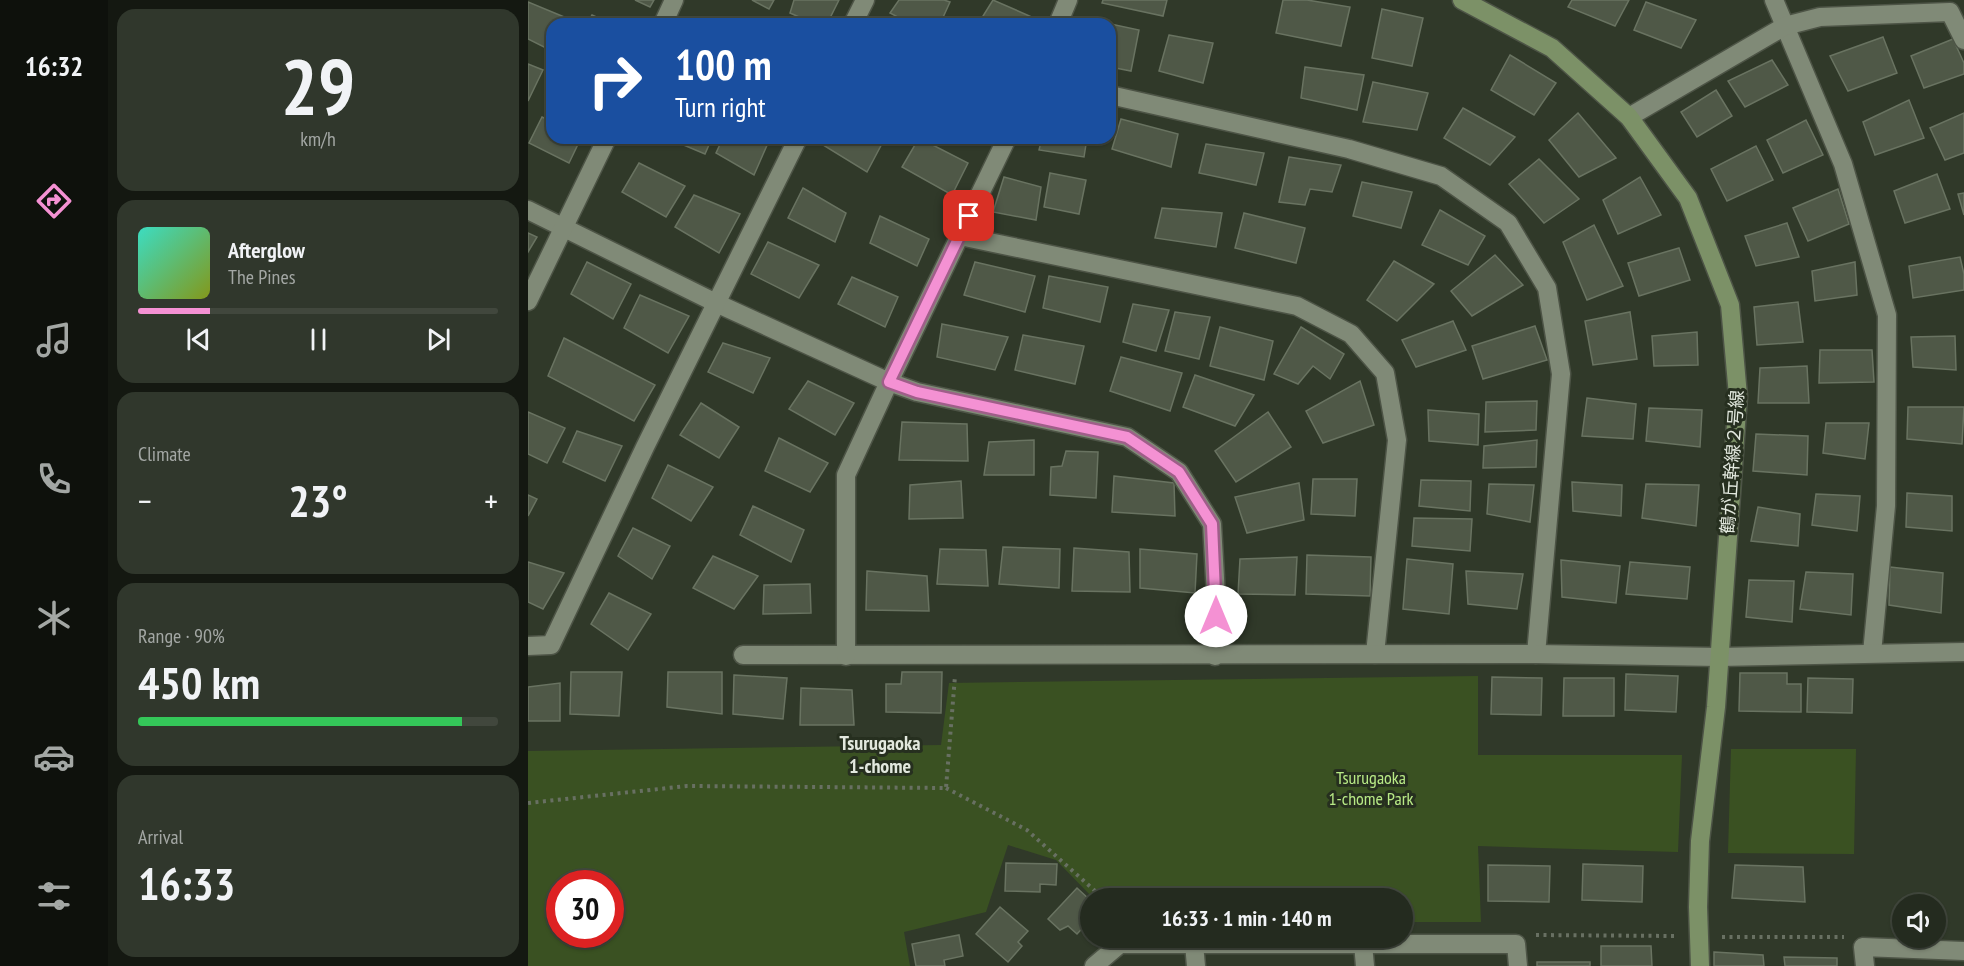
<!DOCTYPE html>
<html lang="en">
<head>
<meta charset="utf-8">
<style>
	body { margin:0; font-family:"PT Sans Narrow","Noto Sans JP",sans-serif; background:#30372c; color:#f1f3f6; height:100vh; display:flex; flex-direction:column; font-size:22px; white-space:nowrap }
	* { box-sizing:border-box; margin:0 }
	p { font-size:20px; color:#a3a7a4 }
	.icon { flex:none; width:33px; height:33px; fill:none; stroke:currentColor; stroke-width:2; stroke-linecap:round; stroke-linejoin:round }
	.map { position:relative; flex:1; overflow:hidden }
	.drawer { display:flex; flex-direction:column; gap:9px; padding:9px; background:#141811; width:420px }
	.drawer>* { flex:none }
	.top-card { position:absolute; left:18px; top:18px; width:570px; height:126px; border-radius:18px; box-shadow:0 2px 4px #0004,0 0 0 2px #41473d; background:#1a4fa0; color:#fff; overflow:hidden }
	.fabs { position:absolute; left:1364px; top:894px; display:grid; gap:12px }
	.fabs a { display:grid; place-items:center; width:54px; height:54px; border-radius:50%; background:#242b1f; box-shadow:0 2px 4px #0004,0 0 0 2px #41473d; font-size:30px }
	.speed { position:absolute; left:18px; top:870px; display:flex; gap:12px; font-size:30px; font-weight:700; text-align:center }
	.speed>* { display:grid; place-content:center; width:78px; height:78px; border-radius:50%; background:#242b1f; box-shadow:0 2px 4px #0004,0 0 0 2px #41473d; line-height:1 }
	.speed .limit { border:9px solid #d22; background:#fff; color:#111 }
	.pin { position:absolute; display:grid; place-items:center; width:51px; height:51px; color:#fff; margin:-26px; border-radius:12px; box-shadow:0 3px 9px #0006 }
	.me { position:absolute; width:66px; margin:-33px; rotate:0deg; stroke-linejoin:round; filter:drop-shadow(0 0 4px #0008) }
	.turn { display:flex; align-items:center; gap:21px; height:126px; padding:0 30px; font-size:27px }
	.turn .icon { width:78px; height:78px; stroke-width:2.5 }
	.turn b { display:block; font-size:42px; line-height:51px }
	.big { font-size:45px; font-weight:600; line-height:1.1 }
	.drawer .widget { flex:1; display:flex; flex-direction:column; justify-content:center; gap:9px; min-width:0; padding:0 21px; border-radius:18px; background:#30372c }
	.drawer .dial { align-items:center; gap:0 }
	.dial b { font-size:78px; line-height:1 }
	.song { display:flex; align-items:center; gap:18px }
	.cover { width:72px; height:72px; border-radius:9px; background:linear-gradient(135deg,hsl(170 70% 55%),hsl(70 70% 35%)) }
	.played { height:6px; border-radius:3px; background:linear-gradient(90deg,#f491d3 20%,#41473d 20%) }
	.keys { display:flex; justify-content:space-around; direction:ltr }
	.heat { display:flex; justify-content:space-between; align-items:center; font-size:33px; direction:ltr }
	.charge { height:9px; border-radius:4px; background:linear-gradient(90deg,#34c759 90%,#41473d 0) }
	.trip { position:absolute; left:552px; top:888px; width:333px; height:60px; border-radius:30px; background:#242b1f; box-shadow:0 2px 4px #0004,0 0 0 2px #41473d; font-weight:600; line-height:60px; text-align:center }
	main { display:flex; flex:1; min-height:0 }
	.dock { display:flex; flex-direction:column; width:108px; justify-content:space-around; align-items:center; background:#0e110c; color:#a3a7a4 }
	.dock .icon { width:42px; height:42px }
	.dock .on { color:#f491d3 }
	.dock b { font-size:27px; color:#f1f3f6 }
	.map>svg:first-child { display:block }
</style>
</head>
<body>
<main>
<nav class="dock">
<b>16:32</b>
<svg class="icon on" aria-label="directions" viewBox="0 0 24 24"><path d="M12 3l9 9-9 9-9-9zM9 14v-3h6M13 9l2 2-2 2"/></svg>
<svg class="icon" aria-label="music" viewBox="0 0 24 24"><path d="M9 18V5l10-2v13"/><circle cx="6" cy="18" r="3"/><circle cx="16" cy="16" r="3"/></svg>
<svg class="icon" aria-label="phone" viewBox="0 0 24 24"><path d="M5 4h4l2 5-3 2q2 4 5 5l2-3 5 2v4C11 20 4 13 5 4z"/></svg>
<svg class="icon" aria-label="climate" viewBox="0 0 24 24"><path d="M12 3v18M4 7l16 10M4 17L20 7"/></svg>
<svg class="icon" aria-label="car" viewBox="0 0 24 24"><path d="M5 17H2v-5l4-1 3-4h7l3 4 3 1v5h-3M9 17h6M6 11h13"/><circle cx="7" cy="17" r="2"/><circle cx="17" cy="17" r="2"/></svg>
<svg class="icon" aria-label="filters" viewBox="0 0 24 24"><path d="M4 7h16M4 17h16"/><circle cx="9" cy="7" r="2"/><circle cx="15" cy="17" r="2"/></svg>
</nav>
<section class="drawer">
<div class="widget dial"><b>29</b><p>km/h</p></div>
<div class="widget">
<div class="song"><i class="cover"></i><div><b>Afterglow</b><p>The Pines</p></div></div>
<div class="played"></div>
<div class="keys"><svg class="icon" aria-label="previous" viewBox="0 0 24 24"><path d="M18 5L8 12l10 7zM5 5v14"/></svg><svg class="icon" aria-label="pause" viewBox="0 0 24 24"><path d="M8 5v14M16 5v14"/></svg><svg class="icon" aria-label="next" viewBox="0 0 24 24"><path d="M6 5l10 7-10 7zM19 5v14"/></svg></div>
</div>
<div class="widget"><p>Climate</p>
<div class="heat"><a>−</a><b class="big">23°</b><a>+</a></div>
</div>
<div class="widget"><p>Range · 90%</p><b class="big">450 km</b><div class="charge"></div></div>
<div class="widget"><p>Arrival</p><b class="big">16:33</b></div>
</section>
<div class="map">
<svg width="1436" height="966" viewBox="0 0 1436 966">
	<rect width="100%" height="100%" fill="#303929"/>
	<g fill="#3a5122" fill-rule="evenodd">
		<path d="M 950,676 L 950,755 L 1154,755 L 1150,852 L 950,846 L 953,922 L 875,922 L 874,898 L 565,898 L 528,860 L 480,845 L 458,912 L 376,932 L 382,966 L 0,966 L 0,751 L 413,745 L 421,683 ZM 32,884 L 82,884 L 82,934 L 32,934 Z"/>
		<polygon points="1203,749 1328,749 1326,854 1200,853"/>
	</g>
	<g fill="#4f5847" stroke="#697361" stroke-width="1.5">
		<polygon points="107,0 126,0 122,7"/>
		<polygon points="224,0 246,0 241,9"/>
		<polygon points="266,0 311,0 299,24 287,24 262,13"/>
		<polygon points="371,0 416,0 422,2 412,24 383,24 362,13"/>
		<polygon points="465,0 513,21 511,24 450,24"/>
		<polygon points="575,0 639,0 635,16 574,3"/>
		<polygon points="755,0 779,0 822,7 813,46 748,33"/>
		<polygon points="1044,0 1101,0 1087,26 1040,7"/>
		<polygon points="0,2 41,19 39,24 24,24 24,51 0,39"/>
		<polygon points="1118,2 1168,20 1153,48 1106,30"/>
		<polygon points="854,9 895,18 884,66 844,58"/>
		<polygon points="64,15 84,24 59,24"/>
		<polygon points="564,20 611,30 603,71 582,67 582,24 563,24"/>
		<polygon points="641,35 685,43 675,83 631,71"/>
		<polygon points="1355,37 1369,73 1320,91 1302,56"/>
		<polygon points="1425,39 1436,63 1436,74 1396,88 1383,56"/>
		<polygon points="982,55 1028,83 1006,115 963,90"/>
		<polygon points="1244,60 1260,85 1217,107 1200,81"/>
		<polygon points="0,64 15,70 0,101"/>
		<polygon points="777,67 836,75 829,110 773,98"/>
		<polygon points="845,82 900,93 889,130 835,122"/>
		<polygon points="24,84 24,97 17,94"/>
		<polygon points="1188,90 1204,116 1169,137 1153,112"/>
		<polygon points="1381,100 1396,138 1347,155 1335,122"/>
		<polygon points="935,108 987,137 962,165 916,138"/>
		<polygon points="1050,113 1088,158 1051,177 1021,140"/>
		<polygon points="1436,113 1436,153 1417,160 1402,128"/>
		<polygon points="14,117 24,122 24,138 53,138 41,163 1,143"/>
		<polygon points="593,119 650,134 643,167 584,149"/>
		<polygon points="1278,120 1295,155 1255,173 1239,140"/>
		<polygon points="139,138 184,138 177,154"/>
		<polygon points="195,138 230,138 240,143 226,175 188,153"/>
		<polygon points="298,138 357,138 339,172 295,145"/>
		<polygon points="391,138 440,163 424,195 374,167"/>
		<polygon points="514,138 559,138 556,157 511,150"/>
		<polygon points="678,144 736,153 728,185 671,173"/>
		<polygon points="1228,146 1245,180 1199,201 1183,169"/>
		<polygon points="761,157 813,165 804,192 782,189 777,205 751,202"/>
		<polygon points="1011,159 1051,199 1016,223 981,184"/>
		<polygon points="111,163 157,186 138,217 94,192"/>
		<polygon points="522,173 558,180 551,214 516,207"/>
		<polygon points="1409,174 1422,209 1377,223 1366,191"/>
		<polygon points="476,177 513,187 508,220 465,212"/>
		<polygon points="1112,177 1133,215 1090,234 1075,200"/>
		<polygon points="834,182 884,192 873,228 825,216"/>
		<polygon points="275,188 318,213 307,242 260,218"/>
		<polygon points="1310,189 1321,224 1280,241 1265,208"/>
		<polygon points="1436,193 1436,215 1430,194"/>
		<polygon points="166,195 212,214 191,253 147,227"/>
		<polygon points="634,208 694,213 688,247 627,238"/>
		<polygon points="912,210 957,236 940,265 894,245"/>
		<polygon points="716,213 777,228 768,263 707,248"/>
		<polygon points="352,216 401,239 389,266 342,243"/>
		<polygon points="1259,223 1271,257 1228,266 1217,236"/>
		<polygon points="1066,225 1095,286 1059,300 1035,242"/>
		<polygon points="0,233 9,237 0,252"/>
		<polygon points="240,242 291,265 271,298 223,274"/>
		<polygon points="1151,248 1162,280 1111,296 1100,263"/>
		<polygon points="967,255 995,285 944,316 923,291"/>
		<polygon points="1432,257 1436,274 1436,290 1385,298 1381,266"/>
		<polygon points="866,261 906,284 869,321 839,300"/>
		<polygon points="59,262 103,284 85,319 43,294"/>
		<polygon points="447,262 507,276 497,312 436,295"/>
		<polygon points="1327,262 1329,295 1287,301 1284,271"/>
		<polygon points="521,276 580,287 572,322 515,308"/>
		<polygon points="324,277 370,297 357,327 310,304"/>
		<polygon points="112,295 161,316 140,353 96,328"/>
		<polygon points="1270,302 1275,342 1229,345 1226,307"/>
		<polygon points="605,304 641,310 628,351 595,342"/>
		<polygon points="647,312 682,317 671,359 637,351"/>
		<polygon points="1102,312 1109,359 1065,365 1057,321"/>
		<polygon points="925,321 938,350 888,367 874,340"/>
		<polygon points="414,324 480,337 467,370 409,357"/>
		<polygon points="1007,326 1019,360 955,379 944,346"/>
		<polygon points="692,327 745,341 736,380 682,366"/>
		<polygon points="773,327 816,354 802,379 785,366 770,384 746,374"/>
		<polygon points="1169,332 1170,365 1126,366 1124,336"/>
		<polygon points="495,335 556,346 547,384 487,370"/>
		<polygon points="1427,336 1428,370 1385,367 1383,337"/>
		<polygon points="36,338 127,385 106,421 20,376"/>
		<polygon points="195,343 242,358 225,393 180,372"/>
		<polygon points="1292,350 1344,350 1346,382 1291,383"/>
		<polygon points="593,357 654,373 642,411 582,391"/>
		<polygon points="1279,366 1281,403 1230,403 1232,368"/>
		<polygon points="667,375 726,395 707,426 655,407"/>
		<polygon points="280,381 326,403 307,435 261,409"/>
		<polygon points="832,381 846,425 795,443 778,411"/>
		<polygon points="1059,398 1108,404 1105,439 1054,436"/>
		<polygon points="1009,401 1008,430 957,432 958,402"/>
		<polygon points="173,403 211,427 191,458 152,435"/>
		<polygon points="1380,407 1436,407 1434,444 1379,439"/>
		<polygon points="1121,408 1174,410 1172,447 1118,441"/>
		<polygon points="900,410 951,414 950,445 901,441"/>
		<polygon points="0,412 37,428 19,463 0,454"/>
		<polygon points="740,412 763,447 708,482 687,451"/>
		<polygon points="374,422 439,424 440,461 371,460"/>
		<polygon points="1298,423 1341,423 1337,459 1295,453"/>
		<polygon points="49,431 94,446 77,481 35,462"/>
		<polygon points="1228,434 1280,436 1279,475 1225,471"/>
		<polygon points="251,438 300,463 282,492 237,471"/>
		<polygon points="506,440 506,475 456,475 461,442"/>
		<polygon points="1009,440 1008,467 955,468 956,446"/>
		<polygon points="538,451 570,452 568,498 522,495 523,467 534,466"/>
		<polygon points="140,465 185,487 163,521 124,498"/>
		<polygon points="586,476 646,483 647,516 584,512"/>
		<polygon points="785,479 829,479 827,516 783,514"/>
		<polygon points="893,480 943,481 942,511 891,506"/>
		<polygon points="433,481 435,518 381,519 382,485"/>
		<polygon points="1044,482 1094,485 1093,516 1045,511"/>
		<polygon points="771,483 776,520 719,533 707,497"/>
		<polygon points="961,484 1006,485 1002,522 959,514"/>
		<polygon points="1118,484 1171,485 1168,526 1114,518"/>
		<polygon points="1379,493 1424,496 1424,531 1378,527"/>
		<polygon points="1288,494 1332,496 1329,531 1284,525"/>
		<polygon points="0,495 9,499 0,516"/>
		<polygon points="225,506 276,530 263,562 212,535"/>
		<polygon points="1230,507 1272,514 1270,546 1223,541"/>
		<polygon points="886,518 944,519 942,551 884,546"/>
		<polygon points="105,528 142,546 124,579 90,556"/>
		<polygon points="475,547 532,549 531,588 471,584"/>
		<polygon points="546,548 601,552 602,592 544,591"/>
		<polygon points="412,549 458,550 460,586 409,584"/>
		<polygon points="612,549 669,554 667,593 612,588"/>
		<polygon points="779,555 843,557 842,596 778,594"/>
		<polygon points="185,556 230,576 206,609 165,588"/>
		<polygon points="769,557 767,595 710,594 712,559"/>
		<polygon points="879,559 925,564 921,614 875,609"/>
		<polygon points="1033,560 1092,566 1088,603 1034,597"/>
		<polygon points="0,562 36,573 15,609 0,602"/>
		<polygon points="1102,562 1162,567 1159,599 1098,594"/>
		<polygon points="1362,567 1415,573 1413,613 1361,605"/>
		<polygon points="339,571 399,576 401,611 338,610"/>
		<polygon points="938,571 995,574 989,609 940,604"/>
		<polygon points="1278,572 1325,574 1323,615 1272,609"/>
		<polygon points="1221,580 1266,581 1264,622 1218,617"/>
		<polygon points="282,584 283,613 235,614 236,585"/>
		<polygon points="81,593 123,614 100,650 63,624"/>
		<polygon points="43,672 94,672 91,716 42,714"/>
		<polygon points="140,672 194,672 194,714 139,707"/>
		<polygon points="374,672 414,672 413,713 358,712 358,684 373,684"/>
		<polygon points="1212,673 1259,673 1259,684 1273,684 1273,712 1211,711"/>
		<polygon points="1098,674 1150,676 1148,712 1097,710"/>
		<polygon points="206,675 259,678 255,719 205,714"/>
		<polygon points="964,677 1014,678 1013,715 963,714"/>
		<polygon points="1036,678 1086,678 1086,716 1035,716"/>
		<polygon points="1280,678 1325,679 1324,713 1279,712"/>
		<polygon points="32,683 32,721 0,721 0,687"/>
		<polygon points="273,688 324,690 326,725 272,725"/>
		<polygon points="478,863 529,864 528,885 512,884 512,892 477,891"/>
		<polygon points="1055,864 1115,866 1114,902 1054,900"/>
		<polygon points="960,865 1022,866 1021,902 960,901"/>
		<polygon points="1207,865 1275,867 1277,902 1204,898"/>
		<polygon points="549,888 562,900 562,920 549,934 540,926 532,930 520,919"/>
		<polygon points="472,907 500,931 490,942 494,946 480,962 448,934"/>
		<polygon points="431,935 435,956 416,960 417,966 388,966 384,944"/>
		<polygon points="1073,946 1123,946 1124,966 1073,966"/>
		<polygon points="1186,952 1235,955 1236,966 1186,966"/>
		<polygon points="1256,957 1309,958 1309,966 1257,966"/>
		<rect x="1009" y="962" width="53" height="4"/>
	</g>
	<g fill="none" stroke-linecap="round" stroke-linejoin="round">
		<g stroke="#4d5446" stroke-width="21">
			<g id="street">
				<polyline points="1246,0 1315,164 1359,315 1358,506 1344,653"/>
				<polyline points="135,24 146,0"/>
				<polyline points="325,24 337,0"/>
				<polyline points="530,24 540,0"/>
				<polyline points="582,95 821,149 913,176 980,223 1019,288 1033,374 1008,654"/>
				<polyline points="1101,117 1257,26 1292,17 1422,12 1436,40"/>
				<polyline points="0,210 188,303 361,382 389,392 599,437 651,472 684,524 688,596 687,656"/>
				<polyline points="432,236 769,306 823,334 857,373 869,440 847,654"/>
				<polyline points="0,301 79,138"/>
				<polyline points="0,646 23,645 117,447 270,138"/>
				<polyline points="215,655 1008,654 1191,657 1436,652"/>
				<polyline points="318,656 318,475 361,382 479,138"/>
				<polyline points="835,944 837,966"/>
				<polyline points="566,966 592,944 666,944"/>
				<polyline points="668,966 666,944 988,944 990,966"/>
				<polyline points="1337,966 1335,947 1436,951"/>
			</g>
		</g>
		<g stroke="#4d5446" stroke-width="21">
			<polyline id="secondary" points="934,0 1024,48 1101,117 1160,198 1202,305 1210,396 1188,707 1172,841 1170,907 1172,966"/>
		</g>
		<g stroke="#687062" stroke-width="4" stroke-dasharray="3 4.5" stroke-linecap="butt">
			<polyline points="418,788 499,830 575,898"/>
			<polyline points="0,803 159,786 418,788 427,676"/>
			<polyline points="1008,935 1148,936"/>
			<polyline points="1194,937 1316,937"/>
		</g>
		<use href="#street" stroke="#808a77" stroke-width="18"/>
		<use href="#secondary" stroke="#7c9167" stroke-width="18"/>
	</g>
	<g fill="none" stroke-linecap="round" stroke-linejoin="round">
		<g stroke="#9f5e89" stroke-width="15">
			<polyline id="route" points="441,216 361,382 389,392 599,437 651,472 684,524 688,616"/>
		</g>
		<use href="#route" stroke="#f491d3" stroke-width="10"/>
	</g>
	<g text-anchor="middle" dominant-baseline="central" stroke-width="6" stroke-linejoin="round" paint-order="stroke">
		<g font-size="18" fill="#e2e8de" stroke="#262f1f">
			<text transform="translate(1204 462) rotate(-86)">鶴が丘幹線２号線</text>
		</g>
		<g font-size="18" fill="#b8ea86" stroke="#262f1f">
			<text x="843" y="777">Tsurugaoka<tspan x="843" dy="21">1-chome Park</tspan></text>
		</g>
		<g font-size="20" font-weight="bold" fill="#e2e8de" stroke="#262f1f">
			<text x="352" y="743">Tsurugaoka<tspan x="352" dy="23">1-chome</tspan></text>
		</g>
	</g>
</svg>
<div class="fabs">
<a><svg class="icon" aria-label="sound" viewBox="0 0 24 24"><path d="M4 9h4l5-4v14l-5-4H4zM17 9q2 3 0 6"/></svg></a>
</div>
<div class="speed"><div class="limit">30</div></div>
<div class="pin" style="left:441px;top:216px;background:#d93025"><svg class="icon" aria-label="arrive" viewBox="0 0 24 24"><path d="M6 21V4h12l-3 4 3 4H6"/></svg></div>
<svg class="me" style="left:688px;top:616px" viewBox="-20 -20 40 40"><circle r="19" fill="#fff"/><path d="M0-13L10 11 0 6-10 11z" fill="#f491d3"/></svg>
<div class="trip">16:33 · 1 min · 140 m</div>
<div class="top-card">
<div class="turn"><svg class="icon" aria-label="right" viewBox="0 0 24 24"><path d="M7 20v-9h11M14 6l5 5-5 5"/></svg><div><b>100 m</b>Turn right</div></div>
</div>
</div>
</main>
</body>
</html>
